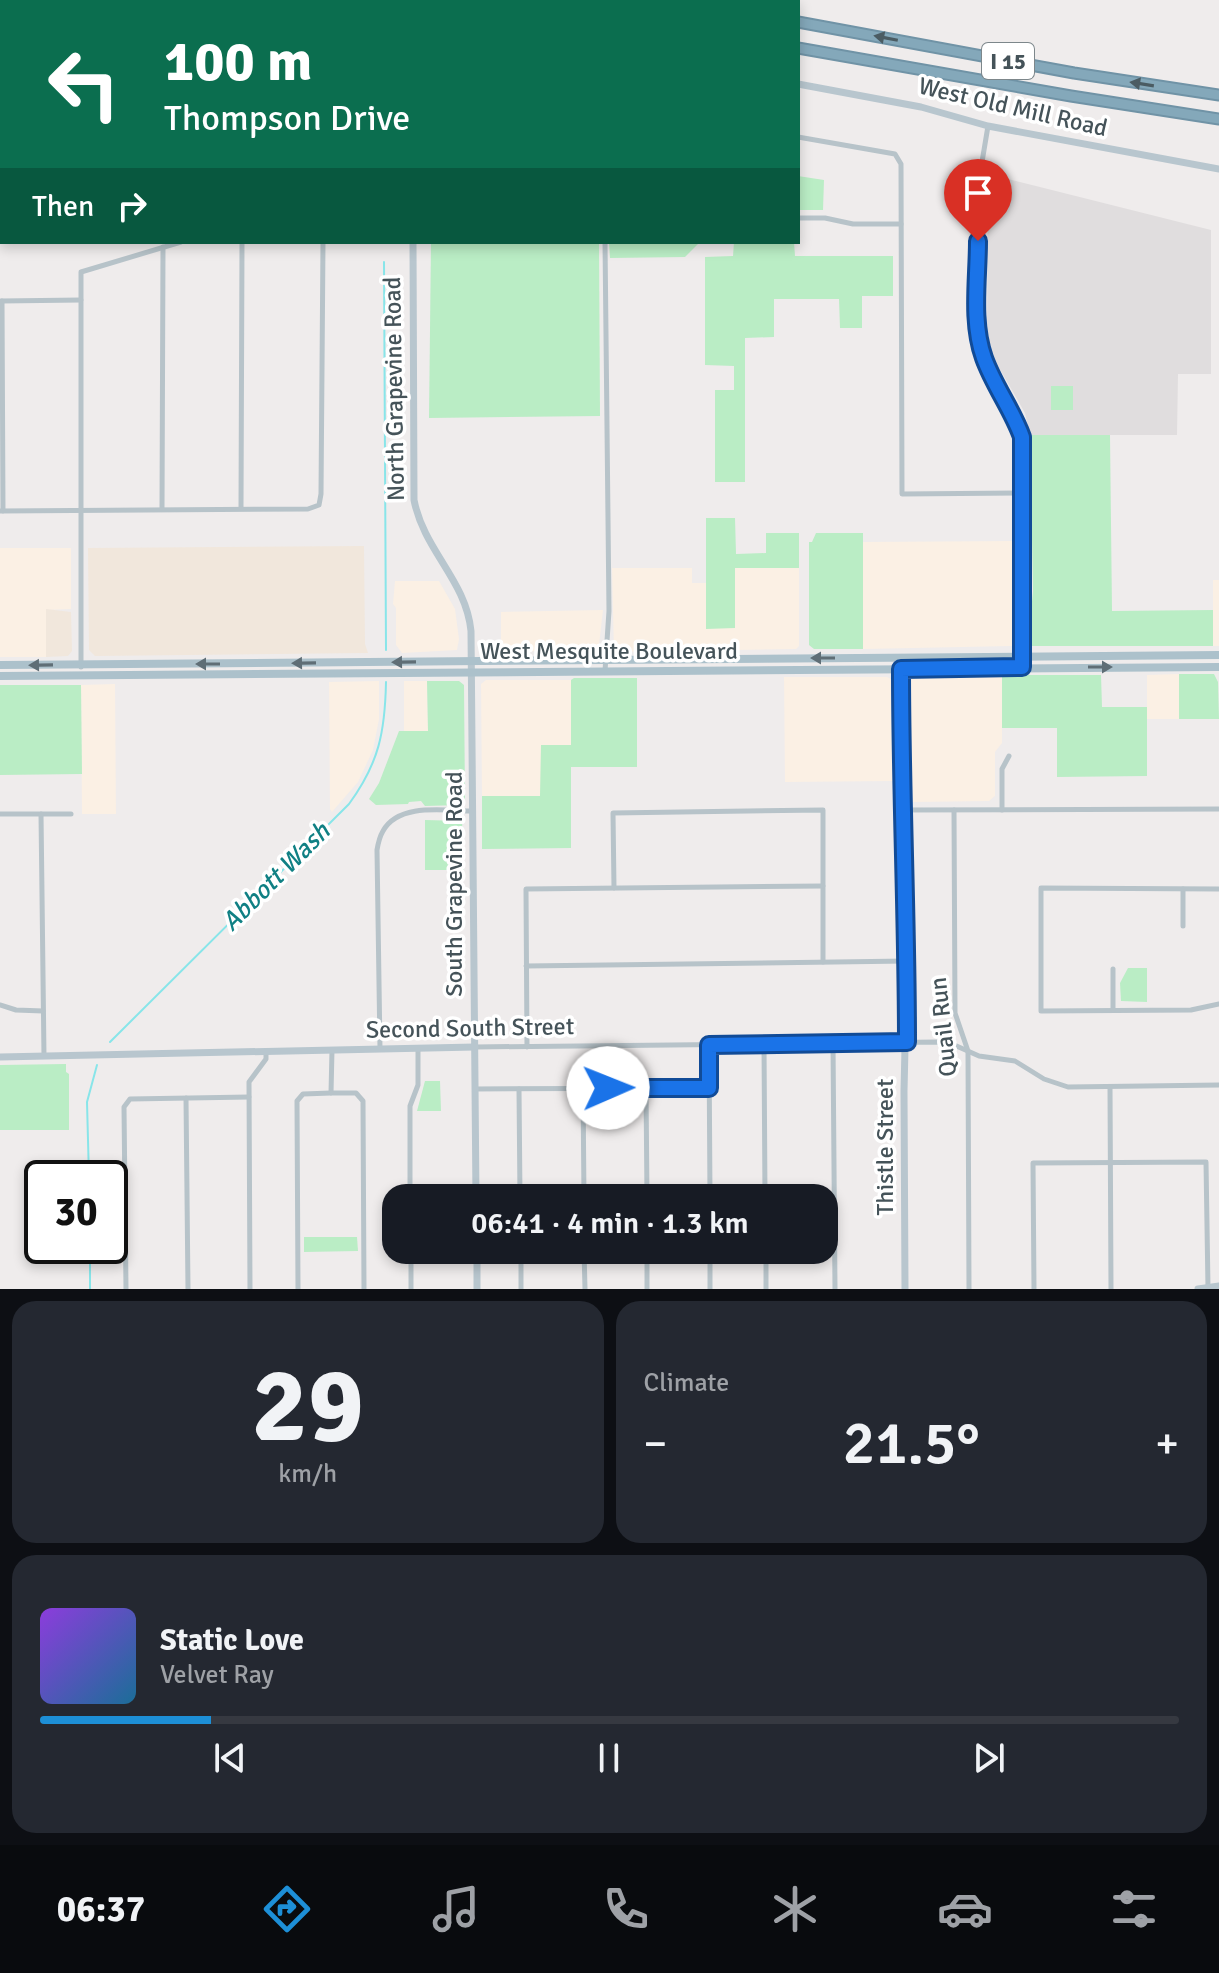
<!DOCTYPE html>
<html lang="en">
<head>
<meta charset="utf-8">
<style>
	body { margin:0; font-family:Signika,sans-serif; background:#242831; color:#f1f3f6; height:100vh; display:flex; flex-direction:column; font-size:30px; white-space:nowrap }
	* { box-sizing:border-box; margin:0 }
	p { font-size:26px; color:#9ea1a6 }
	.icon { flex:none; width:44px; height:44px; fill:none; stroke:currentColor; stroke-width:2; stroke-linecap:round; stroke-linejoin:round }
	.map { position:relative; height:1289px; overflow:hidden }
	.details { display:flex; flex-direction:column; gap:12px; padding:12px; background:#0d0f14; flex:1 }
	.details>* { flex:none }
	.top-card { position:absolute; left:0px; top:0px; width:800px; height:244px; box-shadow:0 4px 12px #0003; background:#0b6e4f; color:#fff; overflow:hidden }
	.speed { position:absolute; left:24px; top:1160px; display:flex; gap:16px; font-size:40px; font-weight:700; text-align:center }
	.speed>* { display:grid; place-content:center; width:104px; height:104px; border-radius:50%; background:#171b24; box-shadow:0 4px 12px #0003; line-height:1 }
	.speed .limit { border:4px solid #111; border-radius:12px; background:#fff; color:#111 }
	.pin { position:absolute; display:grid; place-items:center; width:68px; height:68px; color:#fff; margin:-82px -34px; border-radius:50% 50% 50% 0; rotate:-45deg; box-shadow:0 0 8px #0007 }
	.pin .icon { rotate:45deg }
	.me { position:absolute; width:88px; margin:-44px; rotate:89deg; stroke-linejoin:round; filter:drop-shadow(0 0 6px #0008) }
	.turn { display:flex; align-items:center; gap:28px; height:168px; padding:0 32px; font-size:36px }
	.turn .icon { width:104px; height:104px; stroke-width:2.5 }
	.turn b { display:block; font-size:56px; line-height:68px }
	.then { display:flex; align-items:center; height:76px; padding:0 32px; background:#0003; gap:16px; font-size:30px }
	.big { font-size:60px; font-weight:600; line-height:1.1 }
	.details .tile { flex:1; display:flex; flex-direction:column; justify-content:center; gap:12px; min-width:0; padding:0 28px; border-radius:24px; background:#242831 }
	.details .dial { align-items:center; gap:0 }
	.dial b { font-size:104px; line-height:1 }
	.song { display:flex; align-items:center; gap:24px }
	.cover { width:96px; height:96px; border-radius:12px; background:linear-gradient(135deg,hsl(270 70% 55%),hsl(200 70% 35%)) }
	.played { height:8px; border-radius:4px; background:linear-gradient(90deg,#1d8fd7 15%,#363941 15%) }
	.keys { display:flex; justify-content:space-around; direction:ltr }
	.heat { display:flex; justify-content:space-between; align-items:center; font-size:44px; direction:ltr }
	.details .tiles { flex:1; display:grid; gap:12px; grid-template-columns:1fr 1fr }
	.tile:last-child { grid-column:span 2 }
	.trip { position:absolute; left:382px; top:1184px; width:456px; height:80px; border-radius:24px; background:#171b24; box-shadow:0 4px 12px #0003; font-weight:600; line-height:80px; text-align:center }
	.tab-bar { display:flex; height:128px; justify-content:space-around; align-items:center; background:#090b0e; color:#9ea1a6 }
	.tab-bar .icon { width:56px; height:56px }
	.tab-bar .active { color:#1d8fd7 }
	.tab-bar b { font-size:36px; color:#f1f3f6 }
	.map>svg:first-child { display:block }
</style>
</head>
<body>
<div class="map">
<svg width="1219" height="1289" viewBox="0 0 1219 1289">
	<rect width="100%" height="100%" fill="#efecec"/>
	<g fill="#fbf0e4">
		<polygon points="0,0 126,0 2,2 0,35"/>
		<polygon points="1014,541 1012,646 863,649 863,542"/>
		<polygon points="0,548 71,548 71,609 46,610 46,657 0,657"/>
		<polygon points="612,568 692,568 692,583 706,583 706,628 735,568 799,568 799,646 796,649 614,652"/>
		<rect x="1213" y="580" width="6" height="66"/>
		<polygon points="395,581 439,581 455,609 459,639 457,650 402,653 396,645 396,608 393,604"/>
		<polygon points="603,610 599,645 594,650 501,652 501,612"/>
		<polygon points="1179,674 1179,719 1147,719 1147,675"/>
		<polygon points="1002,675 1002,743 995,752 995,796 989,801 913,802 910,800 910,678"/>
		<polygon points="784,677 887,677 891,679 893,781 785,782"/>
		<polygon points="486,680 571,680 571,745 540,796 482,796 481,684"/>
		<polygon points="379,681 379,719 373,750 358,782 332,812 330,809 329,682"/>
		<polygon points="404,681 427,681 428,731 404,731"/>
		<polygon points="115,684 116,814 82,814 81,685"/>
	</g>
	<polygon fill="#e0ddde" points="988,174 1211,230 1211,374 1178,374 1177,435 1030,435 1025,413 994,359 987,336"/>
	<g fill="#baedc5">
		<polygon points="798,176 824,180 823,210 798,210"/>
		<polygon points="431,242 599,242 600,416 429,418"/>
		<polygon points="609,242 700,242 685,257 610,258"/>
		<polygon points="734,242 794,242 795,256 893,256 893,296 862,296 862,328 840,328 839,299 774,299 774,337 745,338 745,482 715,482 715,390 734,390 734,366 705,365 705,257 733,256"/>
		<rect x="1051" y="386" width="22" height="24"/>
		<polygon points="1030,435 1110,435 1112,611 1213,610 1213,646 1031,646 1030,622 1033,591"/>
		<polygon points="706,518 735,518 736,554 766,553 766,533 799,533 799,568 735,568 735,628 706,629"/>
		<polygon points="816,533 863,533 863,649 814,649 809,645 809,542 812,542"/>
		<polygon points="1179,674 1214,674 1218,682 1219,719 1179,719"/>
		<polygon points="1002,675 1101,675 1102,707 1147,707 1147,776 1057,777 1057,728 1002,728"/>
		<polygon points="574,678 637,678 637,767 571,767 571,848 482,849 482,796 540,796 541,745 571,745 571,680"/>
		<polygon points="427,681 459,681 464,685 465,802 461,805 425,806 421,801 409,802 408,804 376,805 369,799 379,783 399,731 428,731"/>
		<polygon points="0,685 81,685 82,774 0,775"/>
		<polygon points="425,820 462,821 464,870 425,870"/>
		<polygon points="1128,968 1147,968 1147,1002 1121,1001 1120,983"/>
		<polygon points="66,1064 66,1072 69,1074 69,1130 0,1130 0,1065"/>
		<polygon points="425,1081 440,1081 441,1111 417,1111"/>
		<polygon points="304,1237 357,1237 358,1251 304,1252"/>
	</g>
	<g fill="#f1e7dc">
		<polygon points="364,546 365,644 368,653 95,656 89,650 88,548"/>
		<polygon points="46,609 71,612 72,651 68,656 46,657"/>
	</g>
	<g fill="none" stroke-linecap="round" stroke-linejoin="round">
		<g stroke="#88e5e9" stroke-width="2">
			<polyline points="384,262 386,650"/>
			<path d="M 110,1042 L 349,804 C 379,763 385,732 386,682"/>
			<polyline points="89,1178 87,1102 97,1065"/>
			<polyline points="90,1246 90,1289"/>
		</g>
		<g stroke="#7093a6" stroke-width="13">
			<g id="highway">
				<polyline points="596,0 629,2"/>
				<polyline points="448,2 486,0"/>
				<polyline points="798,22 1074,73 1219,95"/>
				<polyline points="798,48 1071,96 1219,119"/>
				<polyline points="0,98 2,98"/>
				<polyline points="0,130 2,129"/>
			</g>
		</g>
		<g stroke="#b7c3c9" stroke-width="5">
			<polyline points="988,126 978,186 978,332 984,360 1014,413 1022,437 1022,667"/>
			<polyline points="798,137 895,154 901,164 902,494 1022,493"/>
			<polyline points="798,218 825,218 853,224 901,224"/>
			<polyline points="0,223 2,222"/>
			<polyline points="1,301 81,300"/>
			<polyline points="2,301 3,511"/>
			<polyline points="241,508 242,242"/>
			<polyline points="162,509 163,247"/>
			<polyline points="0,511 308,509 319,505 321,494 323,242"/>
			<polyline points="81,667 81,272 181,242"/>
			<polyline points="605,671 609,611 605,242"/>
			<polyline points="901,810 1219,809"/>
			<polyline points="954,810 955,1013 968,1051 969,1289"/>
			<polyline points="1002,810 1002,769 1009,756"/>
			<polyline points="0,814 71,814"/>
			<polyline points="41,814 44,1056"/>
			<polyline points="614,888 613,813 823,810 823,962"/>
			<polyline points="1183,889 1183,926"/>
			<polyline points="1219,889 1041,888 1041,1011 1191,1010 1219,1004"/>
			<polyline points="526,966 907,961"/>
			<polyline points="1113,969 1113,1010"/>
			<polyline points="0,1005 16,1010 43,1011"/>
			<polyline points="833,1043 835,1289"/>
			<polyline points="764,1044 765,1198"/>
			<polyline points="709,1045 710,1198"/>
			<polyline points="475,1047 938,1042 952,1044 979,1056 1015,1061 1044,1079 1068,1087 1219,1085"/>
			<polyline points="527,1047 526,889 823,886"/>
			<path d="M 380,1049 L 377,850 C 378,844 380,836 383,831 C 399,802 446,811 473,811"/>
			<polyline points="332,1050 331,1093 356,1093 363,1101 364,1289"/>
			<polyline points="1110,1087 1111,1289"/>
			<polyline points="583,1088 584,1198"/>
			<polyline points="646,1088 647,1198"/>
			<polyline points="475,1089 709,1088"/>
			<polyline points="519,1089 520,1198"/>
			<polyline points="186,1098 188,1289"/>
			<polyline points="410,1198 410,1106 418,1085 418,1049"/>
			<polyline points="411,1250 411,1289"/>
			<polyline points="521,1250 521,1289"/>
			<polyline points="584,1250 585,1289"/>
			<polyline points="647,1250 647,1289"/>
			<polyline points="710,1250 710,1289"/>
			<polyline points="766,1250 766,1289"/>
			<polyline points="126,1289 124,1107 130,1099 249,1097"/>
			<polyline points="250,1289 249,1082 266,1059 266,1051"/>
			<polyline points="298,1289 297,1101 303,1094 331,1093"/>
			<polyline points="1034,1289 1033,1163 1206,1162 1208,1288"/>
		</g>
		<g stroke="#b8c6ce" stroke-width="7">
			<polyline points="285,0 286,2"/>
			<polyline points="798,84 921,107 988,126 1219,169"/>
			<polyline points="0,169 2,168"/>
			<path d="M 413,242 L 414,500 C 424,551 466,580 471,631 L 476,1198"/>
			<polyline points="901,669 901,810 906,879 907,961 904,1091 905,1289"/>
			<polyline points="0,1057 475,1047"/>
			<polyline points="477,1250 477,1289"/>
			<polyline points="1198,1289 1219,1286"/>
		</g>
		<g stroke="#acc1cb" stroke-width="8">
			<polyline points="0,665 1219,655"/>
			<polyline points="0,676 1219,667"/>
		</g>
		<use href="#highway" stroke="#84a8ba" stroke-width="9"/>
	</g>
	<defs><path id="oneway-solid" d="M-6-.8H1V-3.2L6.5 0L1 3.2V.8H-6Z" transform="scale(2)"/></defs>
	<g fill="#4b5c63">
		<use href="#oneway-solid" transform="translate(886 38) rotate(-169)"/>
		<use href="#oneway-solid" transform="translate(1142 84) rotate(-171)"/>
	</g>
	<g fill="#5f6e76">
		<use href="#oneway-solid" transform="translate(823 658) rotate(180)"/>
		<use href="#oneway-solid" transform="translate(404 662) rotate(179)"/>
		<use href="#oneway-solid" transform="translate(304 663) rotate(179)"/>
		<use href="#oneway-solid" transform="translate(208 664) rotate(180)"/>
		<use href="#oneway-solid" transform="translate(41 665) rotate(179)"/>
		<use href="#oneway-solid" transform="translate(1100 667)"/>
	</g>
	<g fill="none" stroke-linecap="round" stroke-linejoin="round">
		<g stroke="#114b97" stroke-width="20">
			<path id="route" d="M 608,1088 L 709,1088 L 709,1045 L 907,1042 C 907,918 901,793 901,669 L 1022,667 L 1022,437 C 1012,409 994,386 984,358 C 971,322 978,279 978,241"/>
		</g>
		<use href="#route" stroke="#1a73e8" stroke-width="14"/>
	</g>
	<g text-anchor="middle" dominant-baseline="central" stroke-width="7" stroke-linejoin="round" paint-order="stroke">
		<rect fill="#fff" stroke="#7d878b" stroke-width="2" x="982" y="43" width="52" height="36" rx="6"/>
		<g font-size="22" font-weight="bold" fill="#455359">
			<text x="1008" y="61">I 15</text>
		</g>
		<g font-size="24" fill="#455359" stroke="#fff">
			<text transform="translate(1013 107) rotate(13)">West Old Mill Road</text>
			<text transform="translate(394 389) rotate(-91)">North Grapevine Road</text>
			<text x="609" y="651">West Mesquite Boulevard</text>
			<text transform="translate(454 884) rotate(-90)">South Grapevine Road</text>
			<text transform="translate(943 1027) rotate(-96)">Quail Run</text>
			<text transform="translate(470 1028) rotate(-1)">Second South Street</text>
			<text transform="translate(885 1147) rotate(-90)">Thistle Street</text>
		</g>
		<g font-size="26" font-style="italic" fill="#108084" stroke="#fff">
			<text transform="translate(276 877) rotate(-45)">Abbott Wash</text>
		</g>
	</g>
</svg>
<div class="speed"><div class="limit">30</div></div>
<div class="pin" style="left:978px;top:241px;background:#d93025"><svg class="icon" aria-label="arrive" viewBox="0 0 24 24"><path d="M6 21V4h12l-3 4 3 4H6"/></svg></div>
<svg class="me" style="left:608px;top:1088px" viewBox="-20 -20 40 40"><circle r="19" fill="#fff"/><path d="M0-13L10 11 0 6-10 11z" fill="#1a73e8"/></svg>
<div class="trip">06:41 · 4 min · 1.3 km</div>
<div class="top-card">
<div class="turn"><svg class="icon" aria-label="left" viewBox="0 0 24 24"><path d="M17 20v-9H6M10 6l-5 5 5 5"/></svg><div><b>100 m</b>Thompson Drive</div></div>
<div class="then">Then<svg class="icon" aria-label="right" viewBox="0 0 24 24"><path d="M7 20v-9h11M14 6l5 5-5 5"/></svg></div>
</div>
</div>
<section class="details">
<div class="tiles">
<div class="tile dial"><b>29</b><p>km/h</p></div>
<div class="tile"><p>Climate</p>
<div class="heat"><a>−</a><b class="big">21.5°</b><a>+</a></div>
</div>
<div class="tile">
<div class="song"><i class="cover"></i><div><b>Static Love</b><p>Velvet Ray</p></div></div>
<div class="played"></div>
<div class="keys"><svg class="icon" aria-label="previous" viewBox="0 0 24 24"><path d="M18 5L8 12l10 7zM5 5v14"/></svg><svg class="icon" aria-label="pause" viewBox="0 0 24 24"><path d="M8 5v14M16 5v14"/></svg><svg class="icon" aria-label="next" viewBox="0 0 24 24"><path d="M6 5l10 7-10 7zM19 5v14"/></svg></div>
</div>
</div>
</section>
<nav class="tab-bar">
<b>06:37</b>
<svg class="icon active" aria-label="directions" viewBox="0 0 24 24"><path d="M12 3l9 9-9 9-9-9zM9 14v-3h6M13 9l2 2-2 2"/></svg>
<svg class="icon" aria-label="music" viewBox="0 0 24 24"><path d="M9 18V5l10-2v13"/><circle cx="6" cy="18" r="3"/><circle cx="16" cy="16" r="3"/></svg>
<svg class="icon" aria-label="phone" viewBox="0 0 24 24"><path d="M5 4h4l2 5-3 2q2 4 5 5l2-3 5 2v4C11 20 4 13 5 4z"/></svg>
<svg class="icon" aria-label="climate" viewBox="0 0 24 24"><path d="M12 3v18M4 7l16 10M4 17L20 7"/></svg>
<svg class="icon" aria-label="car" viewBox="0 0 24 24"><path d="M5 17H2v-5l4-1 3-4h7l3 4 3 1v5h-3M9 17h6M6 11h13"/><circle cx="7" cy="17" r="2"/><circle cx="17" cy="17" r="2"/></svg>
<svg class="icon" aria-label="filters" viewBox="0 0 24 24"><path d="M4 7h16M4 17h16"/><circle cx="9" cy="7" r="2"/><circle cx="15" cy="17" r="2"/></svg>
</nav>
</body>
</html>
